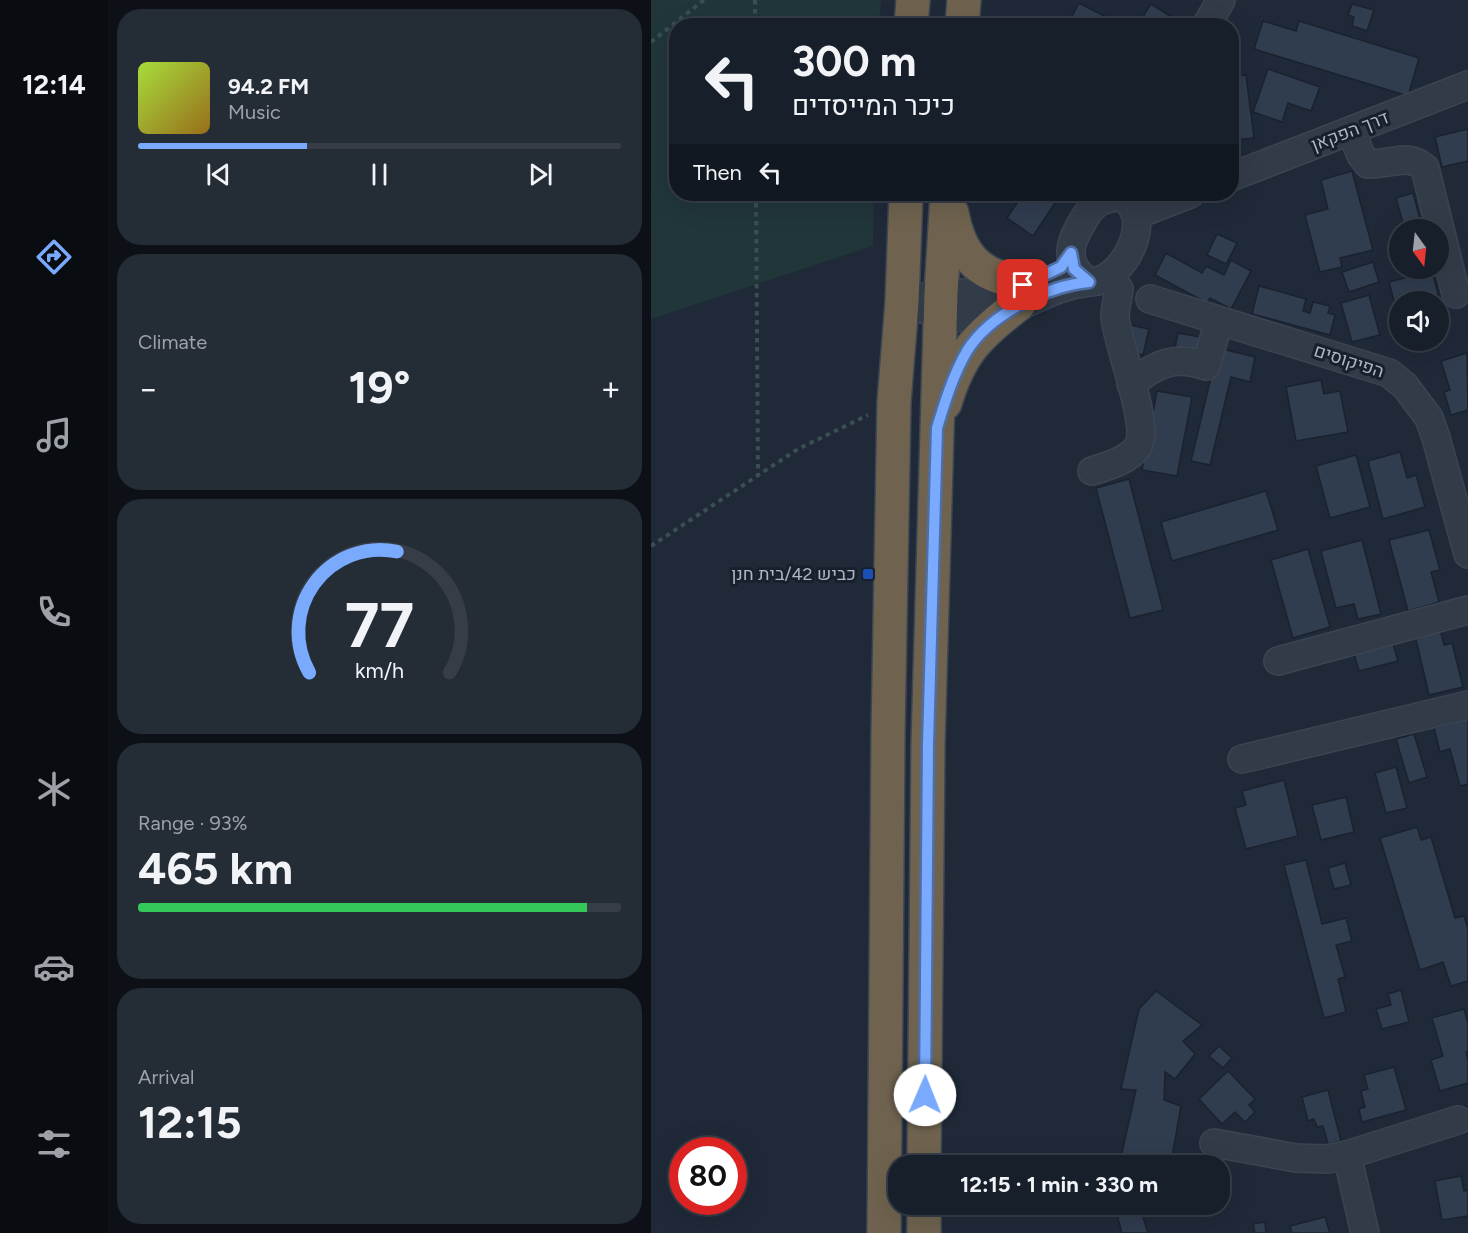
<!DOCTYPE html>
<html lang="en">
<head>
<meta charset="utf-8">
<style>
	body { margin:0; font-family:Figtree,Heebo,sans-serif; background:#242c36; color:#f1f3f6; height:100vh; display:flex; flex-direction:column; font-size:22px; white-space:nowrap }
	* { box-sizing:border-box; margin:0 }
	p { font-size:20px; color:#9ea2a8 }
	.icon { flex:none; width:33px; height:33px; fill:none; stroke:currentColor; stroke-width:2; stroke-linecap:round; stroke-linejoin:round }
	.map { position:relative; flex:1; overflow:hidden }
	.side { display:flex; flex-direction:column; gap:9px; padding:9px; background:#0d1117; width:543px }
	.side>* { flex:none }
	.banner { position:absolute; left:18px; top:18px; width:570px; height:183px; border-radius:24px; box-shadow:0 6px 24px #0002,0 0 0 2px #363d47; background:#171f2a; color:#f1f3f6; overflow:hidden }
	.needle { width:39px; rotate:165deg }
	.fabs { position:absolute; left:738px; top:219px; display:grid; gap:12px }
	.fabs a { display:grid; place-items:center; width:60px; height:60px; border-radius:50%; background:#171f2a; box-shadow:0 6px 24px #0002,0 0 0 2px #363d47; font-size:30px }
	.speed { position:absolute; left:18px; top:1137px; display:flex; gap:12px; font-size:30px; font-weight:700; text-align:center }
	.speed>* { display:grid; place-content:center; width:78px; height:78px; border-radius:50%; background:#171f2a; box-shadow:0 6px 24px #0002,0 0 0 2px #363d47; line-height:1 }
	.speed .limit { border:9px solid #d22; background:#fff; color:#111 }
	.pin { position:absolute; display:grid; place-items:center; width:51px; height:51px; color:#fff; margin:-26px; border-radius:12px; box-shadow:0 3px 9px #0006 }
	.me { position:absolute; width:66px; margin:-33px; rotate:1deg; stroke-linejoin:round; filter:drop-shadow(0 0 4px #0008) }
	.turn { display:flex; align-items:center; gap:21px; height:126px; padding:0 24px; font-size:27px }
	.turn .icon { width:78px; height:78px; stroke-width:2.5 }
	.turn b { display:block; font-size:42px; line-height:51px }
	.then { display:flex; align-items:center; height:57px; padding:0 24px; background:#0003; gap:12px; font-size:22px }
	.big { font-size:45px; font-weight:700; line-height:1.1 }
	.side .card { flex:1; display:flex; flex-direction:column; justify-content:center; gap:9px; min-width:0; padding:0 21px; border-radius:24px; background:#242c36 }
	.side .dial { align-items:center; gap:0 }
	.dial svg { height:156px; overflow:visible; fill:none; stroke:#363d47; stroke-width:7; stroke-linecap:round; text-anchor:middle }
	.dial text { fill:#f1f3f6; stroke:none }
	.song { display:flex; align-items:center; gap:18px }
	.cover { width:72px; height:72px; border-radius:9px; background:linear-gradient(135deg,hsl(80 70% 55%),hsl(40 70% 35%)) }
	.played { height:6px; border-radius:3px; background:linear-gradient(90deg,#7aaafd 35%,#363d47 35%) }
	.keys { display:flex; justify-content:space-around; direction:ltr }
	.heat { display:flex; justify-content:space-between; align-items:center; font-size:33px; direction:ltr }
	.charge { height:9px; border-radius:4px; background:linear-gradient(90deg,#34c759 93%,#363d47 0) }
	.trip { position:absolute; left:237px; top:1155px; width:342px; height:60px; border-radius:24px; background:#171f2a; box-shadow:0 6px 24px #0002,0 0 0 2px #363d47; font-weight:700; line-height:60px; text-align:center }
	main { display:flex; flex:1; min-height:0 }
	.tabs { display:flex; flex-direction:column; width:108px; justify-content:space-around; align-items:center; background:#090c11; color:#9ea2a8 }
	.tabs .icon { width:42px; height:42px }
	.tabs .selected { color:#7aaafd }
	.tabs b { font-size:27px; color:#f1f3f6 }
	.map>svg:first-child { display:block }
</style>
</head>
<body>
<main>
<nav class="tabs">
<b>12:14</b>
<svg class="icon selected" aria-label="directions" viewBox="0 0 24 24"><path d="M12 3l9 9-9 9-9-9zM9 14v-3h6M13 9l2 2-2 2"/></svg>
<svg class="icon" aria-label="music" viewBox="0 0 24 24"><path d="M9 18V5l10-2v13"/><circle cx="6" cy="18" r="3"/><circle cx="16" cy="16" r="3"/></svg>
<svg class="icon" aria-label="phone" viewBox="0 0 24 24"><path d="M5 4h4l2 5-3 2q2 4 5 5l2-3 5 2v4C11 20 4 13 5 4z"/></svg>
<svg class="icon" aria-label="climate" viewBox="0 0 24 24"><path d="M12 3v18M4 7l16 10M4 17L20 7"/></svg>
<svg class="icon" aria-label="car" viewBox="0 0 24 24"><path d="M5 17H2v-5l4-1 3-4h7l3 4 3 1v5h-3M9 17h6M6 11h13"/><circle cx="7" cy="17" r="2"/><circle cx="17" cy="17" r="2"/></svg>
<svg class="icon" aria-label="filters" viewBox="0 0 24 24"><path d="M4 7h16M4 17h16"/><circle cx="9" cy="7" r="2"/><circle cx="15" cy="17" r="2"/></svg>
</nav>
<section class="side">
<div class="card">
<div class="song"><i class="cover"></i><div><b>94.2 FM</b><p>Music</p></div></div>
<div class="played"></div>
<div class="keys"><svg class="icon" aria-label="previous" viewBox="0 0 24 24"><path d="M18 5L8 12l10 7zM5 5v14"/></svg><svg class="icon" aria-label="pause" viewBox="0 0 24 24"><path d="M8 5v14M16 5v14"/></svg><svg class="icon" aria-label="next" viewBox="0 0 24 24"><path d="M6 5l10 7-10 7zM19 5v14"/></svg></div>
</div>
<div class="card"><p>Climate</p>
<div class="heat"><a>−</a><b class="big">19°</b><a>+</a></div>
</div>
<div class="card dial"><svg viewBox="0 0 100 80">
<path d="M14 69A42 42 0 1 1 86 69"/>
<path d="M14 69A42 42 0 0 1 59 7" stroke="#7aaafd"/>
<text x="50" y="56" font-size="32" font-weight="700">77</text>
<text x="50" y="72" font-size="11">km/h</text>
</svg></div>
<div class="card"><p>Range · 93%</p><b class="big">465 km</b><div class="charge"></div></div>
<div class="card"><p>Arrival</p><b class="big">12:15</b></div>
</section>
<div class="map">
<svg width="817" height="1233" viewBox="0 0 817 1233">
	<rect width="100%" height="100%" fill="#1f2938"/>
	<polygon fill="#213639" points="0,0 230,0 228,25 26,26 26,194 223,194 222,246 0,319"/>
	<g fill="#303d4f" stroke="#1a222f" stroke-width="1.5">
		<polygon points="428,3 459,19 455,26 416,26"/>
		<polygon points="500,4 527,21 524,26 486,26"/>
		<polygon points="701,4 723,10 716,31 701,26 703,17 697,15"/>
		<polygon points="612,21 645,31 648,21 768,58 757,96 603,49"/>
		<polygon points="617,69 669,87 660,111 637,103 631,122 602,112"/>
		<polygon points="595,75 603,138 584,140 580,111 580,77"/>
		<polygon points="817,129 817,161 791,167 784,137"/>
		<polygon points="701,171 722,250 689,258 691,267 669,272 654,215 677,209 670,180"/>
		<polygon points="762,193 772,230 754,230 745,198"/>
		<polygon points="372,194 403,194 408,197 382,236 356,218"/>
		<polygon points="566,234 586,243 575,264 556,255"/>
		<polygon points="515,253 551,273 555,266 573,275 580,260 600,271 580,309 559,298 556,303 504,275"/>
		<polygon points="722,262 728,282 698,292 691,272"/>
		<polygon points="781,271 791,310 788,310 788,302 748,302 748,320 738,282"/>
		<polygon points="608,286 655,299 652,311 659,313 662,302 679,306 677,313 684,315 679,335 601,314"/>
		<polygon points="718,295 729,335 701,342 690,303"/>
		<polygon points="479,325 498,329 492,355 473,351"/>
		<polygon points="527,333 549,337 545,357 523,353"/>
		<polygon points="567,348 604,357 599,382 580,377 559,465 540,461"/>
		<polygon points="816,353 817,410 800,415 793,392 799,390 790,361"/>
		<polygon points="670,380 673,394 689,391 697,432 645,441 635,387"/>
		<polygon points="506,391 541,397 526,476 491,470"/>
		<polygon points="749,452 756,478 765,475 774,507 732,519 717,461"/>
		<polygon points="705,455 719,507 679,518 665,466"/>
		<polygon points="478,479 512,610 479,618 445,488"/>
		<polygon points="615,491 627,530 521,561 510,522"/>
		<polygon points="778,530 789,570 780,572 788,602 757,611 738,540"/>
		<polygon points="711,540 730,614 707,619 703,604 685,608 670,551"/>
		<polygon points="657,549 679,627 642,638 620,560"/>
		<polygon points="789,629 793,645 801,643 812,687 778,695 764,635"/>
		<polygon points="741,640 747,661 708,671 702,650"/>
		<polygon points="817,719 817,784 809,786 799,749 789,752 783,728"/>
		<polygon points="763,734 776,777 758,783 745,739"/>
		<polygon points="745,767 756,808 735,813 724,773"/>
		<polygon points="633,780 647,836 595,849 584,808 595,805 591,791"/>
		<polygon points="695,797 703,832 670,840 661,805"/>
		<polygon points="766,827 770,840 780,837 804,918 813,916 817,929 817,981 800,986 792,962 769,970 729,838"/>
		<polygon points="655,860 671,924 695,918 701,941 685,945 694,977 687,979 695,1012 673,1018 633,865"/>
		<polygon points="694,863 700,885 683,889 677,868"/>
		<polygon points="750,990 758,1022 731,1029 725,1009 740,1005 737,994"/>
		<polygon points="505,991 551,1025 532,1041 544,1054 524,1079 514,1072 513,1100 530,1106 521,1157 551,1162 550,1166 468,1166 485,1090 470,1089 488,1009"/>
		<polygon points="813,1009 817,1023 817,1052 815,1052 817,1060 817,1083 789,1091 780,1060 792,1056 781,1018"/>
		<polygon points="568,1046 581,1058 572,1068 558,1056"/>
		<polygon points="743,1067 755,1110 711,1122 708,1109 714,1107 710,1091 717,1089 713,1075"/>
		<polygon points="577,1071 604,1099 598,1105 604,1112 594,1122 584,1112 571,1124 548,1099"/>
		<polygon points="677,1090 690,1141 677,1144 672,1126 666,1127 663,1119 657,1121 651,1097"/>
		<polygon points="810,1176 813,1191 817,1190 817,1216 791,1220 784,1181"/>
		<polygon points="463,1204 488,1204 497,1233 471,1233"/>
		<polygon points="674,1217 679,1233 641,1233 639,1226"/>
		<polygon points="614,1222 615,1233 604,1233 602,1224"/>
	</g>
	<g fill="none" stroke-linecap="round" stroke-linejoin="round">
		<g stroke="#3c4452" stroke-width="30">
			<g id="minor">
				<polyline points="555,26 570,0"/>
				<path d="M 700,131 L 710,155 L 717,164 C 740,165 757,152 774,168 L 805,294"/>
				<polyline points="580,177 817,85"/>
				<path d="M 441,208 L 449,201 L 468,196 C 507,212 474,283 438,282 C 399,255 433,222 449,194"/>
				<polyline points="485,215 539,194"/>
				<polyline points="270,298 290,293 348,293 379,282"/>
				<polyline points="499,299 738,373 754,386 778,418 785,438 817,554"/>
				<path d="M 251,302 C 285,314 310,323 346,314 C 380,305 400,286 438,282"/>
				<path d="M 480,384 C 505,364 523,355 555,366 L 568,321"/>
				<path d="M 441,471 C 456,466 476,461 486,448 C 501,427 466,345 464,317 C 464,308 467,298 468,289"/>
				<polyline points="627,661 817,610"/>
				<polyline points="591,759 817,705"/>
				<polyline points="563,1143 645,1158 676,1159 696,1155 807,1120"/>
				<polyline points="696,1155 714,1233"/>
			</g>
		</g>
		<g stroke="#3d4653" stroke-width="36">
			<g id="highway">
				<polyline points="260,26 262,0"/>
				<polyline points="311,26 313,0"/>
				<path d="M 301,213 C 309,258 331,280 378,282"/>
				<path d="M 294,403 C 309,353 327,335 368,304"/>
				<polyline points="273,1166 277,744 290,293 296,194"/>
				<polyline points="233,1233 237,735 243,402 251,302 255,194"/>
				<polyline points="273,1233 273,1204"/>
			</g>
		</g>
		<g stroke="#394f52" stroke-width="4" stroke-dasharray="4.5 4.5" stroke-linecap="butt">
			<polyline points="104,0 104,26"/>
			<polyline points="0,42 53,0"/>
			<polyline points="105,194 107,475"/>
			<polyline points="0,546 147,449 217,415"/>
		</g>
		<use href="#minor" stroke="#323b48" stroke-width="27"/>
		<use href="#highway" stroke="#6f634f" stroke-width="33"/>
	</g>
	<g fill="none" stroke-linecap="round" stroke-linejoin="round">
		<g stroke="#4f6ea4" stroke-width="15">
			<path id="route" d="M 274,1095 L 277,744 L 286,428 C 294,402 302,375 316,351 C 339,314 396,286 438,282 L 423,269 L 420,253 L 410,267 L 372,285"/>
		</g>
		<use href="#route" stroke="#7aaafd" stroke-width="10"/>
	</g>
	<rect fill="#1a4fb4" stroke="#18202d" stroke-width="2" x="211" y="568" width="12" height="12" rx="3"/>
	<g text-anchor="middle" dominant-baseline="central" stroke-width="6" stroke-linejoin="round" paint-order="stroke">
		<g font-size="18" fill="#acb6c5" stroke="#18202d">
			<text transform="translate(699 131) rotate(-21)">דרך הפקאן</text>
			<text transform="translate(698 361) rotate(18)">הפיקוסים</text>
		</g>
		<g font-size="18" fill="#acb6c5" stroke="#18202d" text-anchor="end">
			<text x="205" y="574">כביש 42/בית חנן</text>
		</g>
	</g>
</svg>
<div class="fabs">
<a><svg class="needle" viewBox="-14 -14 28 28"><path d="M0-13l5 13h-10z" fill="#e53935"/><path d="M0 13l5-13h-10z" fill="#9ea2a8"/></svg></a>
<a><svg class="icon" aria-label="sound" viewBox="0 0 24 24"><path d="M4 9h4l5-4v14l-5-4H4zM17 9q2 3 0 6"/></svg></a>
</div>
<div class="speed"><div class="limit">80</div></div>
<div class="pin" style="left:372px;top:285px;background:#d93025"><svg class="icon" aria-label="arrive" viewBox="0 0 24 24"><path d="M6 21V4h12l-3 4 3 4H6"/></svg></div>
<svg class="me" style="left:274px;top:1095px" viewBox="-20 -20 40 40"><circle r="19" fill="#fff"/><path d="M0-13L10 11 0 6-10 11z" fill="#7aaafd"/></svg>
<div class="trip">12:15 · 1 min · 330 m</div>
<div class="banner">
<div class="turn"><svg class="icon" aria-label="left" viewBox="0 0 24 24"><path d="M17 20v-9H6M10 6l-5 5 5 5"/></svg><div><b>300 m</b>כיכר המייסדים</div></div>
<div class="then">Then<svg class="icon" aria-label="left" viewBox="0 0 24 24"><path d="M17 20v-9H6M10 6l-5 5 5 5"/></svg></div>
</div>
</div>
</main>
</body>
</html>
